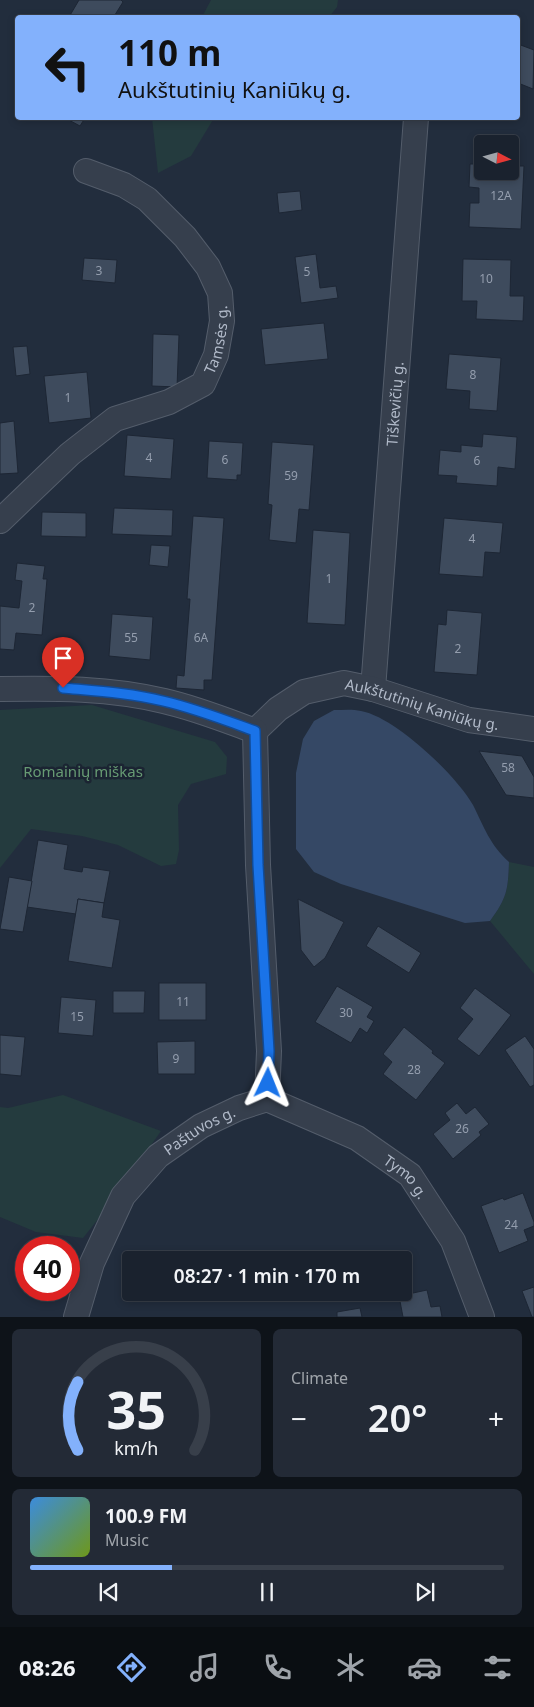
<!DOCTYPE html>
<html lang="en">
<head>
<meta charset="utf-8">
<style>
	body { margin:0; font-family:"Noto Sans",sans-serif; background:#232a36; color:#f1f3f6; height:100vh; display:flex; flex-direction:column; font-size:19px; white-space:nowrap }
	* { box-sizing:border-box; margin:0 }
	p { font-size:16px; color:#9fa4aa }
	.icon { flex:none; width:28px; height:28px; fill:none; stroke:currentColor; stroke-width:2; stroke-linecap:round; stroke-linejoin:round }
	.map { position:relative; height:1317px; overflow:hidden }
	.drawer { display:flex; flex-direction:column; gap:12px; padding:12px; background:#0e1319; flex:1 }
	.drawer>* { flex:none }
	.banner { position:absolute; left:15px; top:15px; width:505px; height:105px; border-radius:5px; box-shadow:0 2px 8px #0003,0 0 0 1px #383f4a; background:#83b1fc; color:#111; overflow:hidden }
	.needle { width:32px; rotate:96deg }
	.fabs { position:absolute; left:474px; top:135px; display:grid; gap:10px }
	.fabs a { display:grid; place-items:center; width:45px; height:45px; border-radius:5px; background:#1a222e; box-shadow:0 2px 8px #0003,0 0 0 1px #383f4a; font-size:25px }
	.speed { position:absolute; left:15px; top:1236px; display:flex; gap:10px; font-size:25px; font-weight:700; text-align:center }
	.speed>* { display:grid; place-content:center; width:65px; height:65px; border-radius:50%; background:#1a222e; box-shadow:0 2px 8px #0003,0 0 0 1px #383f4a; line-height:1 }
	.speed .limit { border:8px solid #d22; background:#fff; color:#111 }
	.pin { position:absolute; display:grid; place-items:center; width:42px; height:42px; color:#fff; margin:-51px -21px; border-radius:50% 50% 50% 0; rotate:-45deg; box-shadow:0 0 5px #0007 }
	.pin .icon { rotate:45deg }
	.me { position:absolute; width:55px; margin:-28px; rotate:2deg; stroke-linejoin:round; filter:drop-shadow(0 0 4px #0008) }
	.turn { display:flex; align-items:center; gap:18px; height:105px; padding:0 20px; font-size:22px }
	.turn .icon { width:65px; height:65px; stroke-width:2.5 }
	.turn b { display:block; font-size:35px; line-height:42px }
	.big { font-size:38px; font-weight:600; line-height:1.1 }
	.drawer .tile { flex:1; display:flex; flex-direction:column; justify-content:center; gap:8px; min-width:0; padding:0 18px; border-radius:8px; background:#232a36 }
	.drawer .dial { align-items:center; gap:0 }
	.dial svg { height:130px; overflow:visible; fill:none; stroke:#383f4a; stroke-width:7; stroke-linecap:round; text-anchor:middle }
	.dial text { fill:#f1f3f6; stroke:none }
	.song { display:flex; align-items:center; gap:15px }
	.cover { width:60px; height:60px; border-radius:8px; background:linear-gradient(135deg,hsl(210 70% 55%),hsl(80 70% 35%)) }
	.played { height:5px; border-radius:2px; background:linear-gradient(90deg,#83b1fc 30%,#383f4a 30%) }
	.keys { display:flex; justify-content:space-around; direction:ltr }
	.heat { display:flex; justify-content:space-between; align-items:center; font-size:28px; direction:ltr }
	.drawer .tiles { flex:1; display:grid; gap:12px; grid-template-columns:1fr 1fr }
	.tile:last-child { grid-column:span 2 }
	.trip { position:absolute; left:122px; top:1251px; width:290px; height:50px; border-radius:5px; background:#1a222e; box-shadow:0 2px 8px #0003,0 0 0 1px #383f4a; font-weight:600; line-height:50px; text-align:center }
	.tabs { display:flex; height:80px; justify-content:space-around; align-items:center; background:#0a0e12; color:#9fa4aa }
	.tabs .icon { width:35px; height:35px }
	.tabs .active { color:#83b1fc }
	.tabs b { font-size:22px; color:#f1f3f6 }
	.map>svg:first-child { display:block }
</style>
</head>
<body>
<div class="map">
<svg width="534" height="1317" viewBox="0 0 534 1317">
	<rect width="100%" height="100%" fill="#222d3d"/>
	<g fill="#243b3e">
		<polygon points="211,0 338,0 337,7 329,17 202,17"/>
		<polygon points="152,118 214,118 191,156 158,173"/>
		<polygon points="92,705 215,742 227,757 226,774 191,784 178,805 179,850 176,864 161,866 118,845 82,836 31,829 0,868 0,710"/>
		<path d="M 509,862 L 534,867 L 534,974 L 490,921 C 507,898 508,890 509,862 Z"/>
		<polygon points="63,1095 161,1131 106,1209 83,1238 36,1232 0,1217 0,1107 8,1108"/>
	</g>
	<path fill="#354865" d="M 334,710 C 343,710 353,709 361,711 C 395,717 456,775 473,805 C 484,827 490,845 509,862 C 508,890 507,898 490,921 L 465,923 L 341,884 L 314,872 L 296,849 L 296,773 L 303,739 L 314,721 Z"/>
	<g fill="#3e4b5d" stroke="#1d2634">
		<polygon points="79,0 121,0 123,2 113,18 71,18 69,17"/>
		<polygon points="518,44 534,50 533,89 518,83"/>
		<polygon points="65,118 85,118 80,126"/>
		<polygon points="470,164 482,164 482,171 510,171 510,166 524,166 521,229 469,227 470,203 479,203 479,188 469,187"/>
		<polygon points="300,191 302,210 279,213 277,193"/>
		<polygon points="316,254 320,288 336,286 338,298 301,303 295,257"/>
		<polygon points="84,258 117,260 115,283 82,280"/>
		<polygon points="463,259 511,260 510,296 524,296 523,321 476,319 477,301 462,301"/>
		<polygon points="324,323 328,359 265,365 261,329"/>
		<polygon points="153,334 179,335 177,387 152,386"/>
		<polygon points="27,346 30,374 16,376 13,347"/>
		<polygon points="449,354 501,358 497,411 469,409 470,391 446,389"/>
		<polygon points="87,372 91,418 49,423 44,376"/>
		<polygon points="14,421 18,473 0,474 0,423"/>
		<polygon points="483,434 517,437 515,469 498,467 497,486 456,483 457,476 438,475 440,450 461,452 461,445 482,447"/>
		<polygon points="127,435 174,439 171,479 124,476"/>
		<polygon points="209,441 243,443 241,475 237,475 237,480 207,478"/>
		<polygon points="272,442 314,445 309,510 299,509 296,543 269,540 272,505 268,504"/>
		<polygon points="114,508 173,510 172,536 112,534"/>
		<polygon points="42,512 86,513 86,537 41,536"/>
		<polygon points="193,516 224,518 212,680 204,680 204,690 176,688 177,675 184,676 190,599 187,599"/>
		<polygon points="444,518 503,523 500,553 485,552 483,577 439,574"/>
		<polygon points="313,530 350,533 345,625 307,623"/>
		<polygon points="151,545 170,546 168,567 149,565"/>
		<polygon points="17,563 45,566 43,579 47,579 42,635 16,633 14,650 0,649 0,606 19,608 22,581 15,580"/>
		<polygon points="447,610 482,613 477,675 434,672 438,624 446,625"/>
		<polygon points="112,614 153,617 150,660 109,656"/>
		<polygon points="479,751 522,756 534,777 534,798 506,795"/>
		<polygon points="38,840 68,845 64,869 82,872 83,867 110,871 104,903 78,899 76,914 27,907"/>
		<polygon points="9,877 32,881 23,932 0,929"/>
		<polygon points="78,899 104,903 102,917 120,920 112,968 68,961"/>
		<polygon points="298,899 344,922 325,958 314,967 301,950"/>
		<polygon points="378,926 421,953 409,973 366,946"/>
		<rect x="159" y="983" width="47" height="37"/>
		<polygon points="337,986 373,1007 367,1017 374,1021 367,1033 360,1028 351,1043 315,1022"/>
		<polygon points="475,988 511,1015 479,1056 457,1039 473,1019 460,1008"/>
		<polygon points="113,991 145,991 144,1013 113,1013"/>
		<polygon points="61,997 96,1000 93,1036 58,1033"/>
		<polygon points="404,1027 433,1051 432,1053 445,1063 416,1100 383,1074 392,1062 383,1054"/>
		<polygon points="0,1035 25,1037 21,1076 0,1074"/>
		<polygon points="525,1036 534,1049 534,1085 530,1087 505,1050"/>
		<polygon points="195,1041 195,1074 158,1074 157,1042"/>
		<polygon points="457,1103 466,1114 475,1107 489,1124 479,1132 481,1135 453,1159 433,1134 450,1120 445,1113"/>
		<polygon points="523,1193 534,1222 534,1226 524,1230 528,1241 499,1253 481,1206 503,1198 504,1200"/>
		<polygon points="534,1287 534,1317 532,1317 522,1291"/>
		<polygon points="427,1290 431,1307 440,1306 442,1317 403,1317 399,1296"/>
		<polygon points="360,1308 362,1317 337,1317 337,1312"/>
	</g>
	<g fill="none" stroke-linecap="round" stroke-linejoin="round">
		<g stroke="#545d6b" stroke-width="26">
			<g id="minor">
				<path id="s1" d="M 0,521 L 70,454 L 115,419 L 169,402 L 203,384 L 216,355 L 222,321 L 220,293 L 208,267 L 185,237 L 147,199 L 124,185 L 86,171"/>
				<path d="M 0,689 C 55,688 110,688 164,701 C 195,708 225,720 255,731"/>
				<path id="s2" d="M 373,689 L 416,118"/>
				<path id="s3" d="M 255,731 L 278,709 L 304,692 L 344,683 L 373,689 L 469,720 L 534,729"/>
				<path id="s4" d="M 267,1099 L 357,1138 L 410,1175 L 453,1241 L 482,1317"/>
				<path id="s5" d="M 76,1317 L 92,1263 L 123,1196 L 158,1156 L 201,1126 L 239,1108 L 267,1099 L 269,1051 L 258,865 L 255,731"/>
			</g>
		</g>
		<use href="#minor" stroke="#363f4d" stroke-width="24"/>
	</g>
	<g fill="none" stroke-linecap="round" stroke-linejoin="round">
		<g stroke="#114b97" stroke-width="12">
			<path id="route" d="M 63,688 C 96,691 130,693 163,701 C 194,708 225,720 255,731 L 258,865 L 269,1051 L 268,1083"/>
		</g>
		<use href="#route" stroke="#1a73e8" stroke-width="9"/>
	</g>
	<g text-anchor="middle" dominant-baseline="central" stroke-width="5" stroke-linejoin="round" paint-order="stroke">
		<g font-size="12" fill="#949eae">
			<text x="501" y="195">12A</text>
			<text x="99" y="270">3</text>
			<text x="307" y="271">5</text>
			<text x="486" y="278">10</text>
			<text x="473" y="374">8</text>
			<text x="68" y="397">1</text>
			<text x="149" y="457">4</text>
			<text x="225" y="459">6</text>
			<text x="477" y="460">6</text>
			<text x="291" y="475">59</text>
			<text x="472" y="538">4</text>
			<text x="329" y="578">1</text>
			<text x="32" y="607">2</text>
			<text x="131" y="637">55</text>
			<text x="201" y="637">6A</text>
			<text x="458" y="648">2</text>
			<text x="508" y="767">58</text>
			<text x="183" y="1001">11</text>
			<text x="346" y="1012">30</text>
			<text x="77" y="1016">15</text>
			<text x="176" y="1058">9</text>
			<text x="414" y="1069">28</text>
			<text x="462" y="1128">26</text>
			<text x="511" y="1224">24</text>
		</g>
		<g font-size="15" fill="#b1bac9" stroke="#1b2432">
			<text stroke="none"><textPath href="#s1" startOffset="296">Tamsės g.</textPath></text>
			<text stroke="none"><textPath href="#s2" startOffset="286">Tiškevičių g.</textPath></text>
			<text stroke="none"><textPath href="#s3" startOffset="185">Aukštutinių Kaniūkų g.</textPath></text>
			<text stroke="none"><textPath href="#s5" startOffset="232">Paštuvos g.</textPath></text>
			<text stroke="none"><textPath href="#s4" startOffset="161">Tymo g.</textPath></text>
		</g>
		<g font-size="15" fill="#679b73" stroke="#1b2432">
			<text x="83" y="771">Romainių miškas</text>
		</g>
	</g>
</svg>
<div class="fabs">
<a><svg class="needle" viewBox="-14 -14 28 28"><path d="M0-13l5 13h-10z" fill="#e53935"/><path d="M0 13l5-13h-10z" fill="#9fa4aa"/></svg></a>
</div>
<div class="speed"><div class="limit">40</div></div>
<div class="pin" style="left:63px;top:688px;background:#d93025"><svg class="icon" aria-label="arrive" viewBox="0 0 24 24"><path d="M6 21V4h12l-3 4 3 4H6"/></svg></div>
<svg class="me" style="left:268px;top:1083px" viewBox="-20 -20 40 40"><path d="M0-17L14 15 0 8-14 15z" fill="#1a73e8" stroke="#fff" stroke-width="4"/></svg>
<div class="trip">08:27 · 1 min · 170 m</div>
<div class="banner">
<div class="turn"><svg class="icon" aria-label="left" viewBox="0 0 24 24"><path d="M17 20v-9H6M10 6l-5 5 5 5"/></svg><div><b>110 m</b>Aukštutinių Kaniūkų g.</div></div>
</div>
</div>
<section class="drawer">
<div class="tiles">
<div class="tile dial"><svg viewBox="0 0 100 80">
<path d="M14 69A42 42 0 1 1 86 69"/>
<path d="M14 69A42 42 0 0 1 14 27" stroke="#83b1fc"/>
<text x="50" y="56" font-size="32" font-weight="700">35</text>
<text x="50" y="72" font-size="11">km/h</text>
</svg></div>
<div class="tile"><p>Climate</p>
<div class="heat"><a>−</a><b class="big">20°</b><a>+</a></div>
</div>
<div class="tile">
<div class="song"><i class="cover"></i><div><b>100.9 FM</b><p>Music</p></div></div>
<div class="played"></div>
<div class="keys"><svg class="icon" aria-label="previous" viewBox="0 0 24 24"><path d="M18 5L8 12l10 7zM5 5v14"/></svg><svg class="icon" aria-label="pause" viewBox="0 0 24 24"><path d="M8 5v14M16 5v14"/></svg><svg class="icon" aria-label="next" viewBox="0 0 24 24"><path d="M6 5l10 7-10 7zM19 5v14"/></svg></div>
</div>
</div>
</section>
<nav class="tabs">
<b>08:26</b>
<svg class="icon active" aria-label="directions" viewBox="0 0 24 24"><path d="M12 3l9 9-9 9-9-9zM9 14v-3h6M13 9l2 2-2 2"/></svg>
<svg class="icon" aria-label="music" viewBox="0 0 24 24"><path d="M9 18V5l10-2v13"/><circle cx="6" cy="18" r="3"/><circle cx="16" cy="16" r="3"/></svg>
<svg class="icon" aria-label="phone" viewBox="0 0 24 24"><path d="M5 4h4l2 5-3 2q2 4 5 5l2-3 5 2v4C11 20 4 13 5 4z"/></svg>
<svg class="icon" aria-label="climate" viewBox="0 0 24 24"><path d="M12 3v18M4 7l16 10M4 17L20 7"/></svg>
<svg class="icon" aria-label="car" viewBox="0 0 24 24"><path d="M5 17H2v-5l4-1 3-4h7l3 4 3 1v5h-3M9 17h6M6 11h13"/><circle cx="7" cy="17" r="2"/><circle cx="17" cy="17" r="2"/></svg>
<svg class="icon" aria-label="filters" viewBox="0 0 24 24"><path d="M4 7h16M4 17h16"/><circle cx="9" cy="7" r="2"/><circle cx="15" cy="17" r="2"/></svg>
</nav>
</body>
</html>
